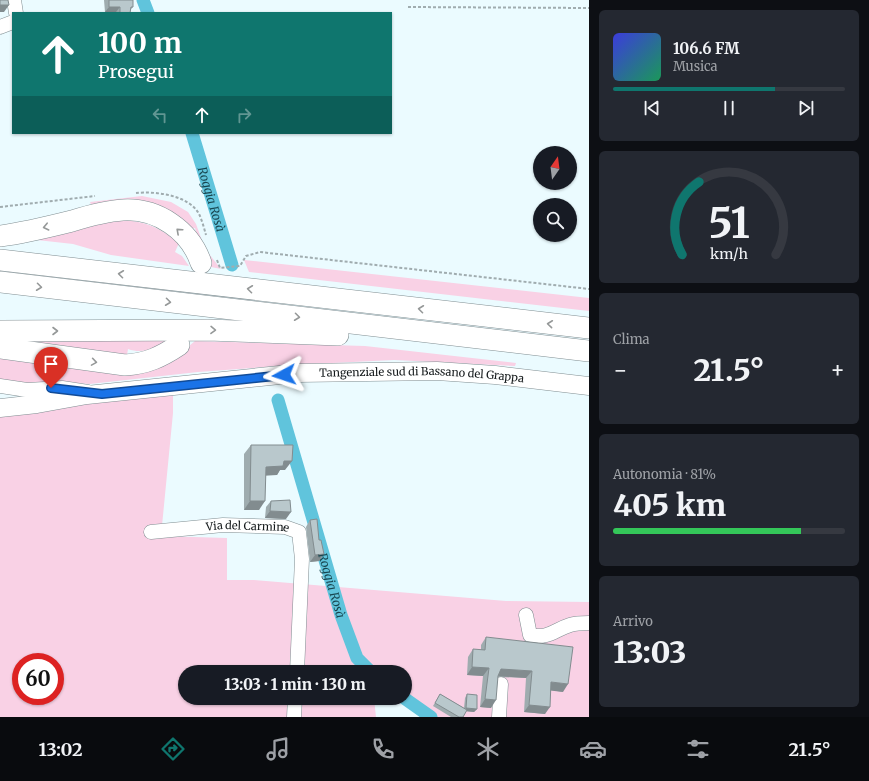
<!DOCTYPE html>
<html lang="it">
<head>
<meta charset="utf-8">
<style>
	body { margin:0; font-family:Merriweather,serif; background:#242831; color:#f1f3f6; height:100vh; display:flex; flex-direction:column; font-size:15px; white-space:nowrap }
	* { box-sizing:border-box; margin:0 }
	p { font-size:13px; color:#9ea1a6 }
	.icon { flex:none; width:22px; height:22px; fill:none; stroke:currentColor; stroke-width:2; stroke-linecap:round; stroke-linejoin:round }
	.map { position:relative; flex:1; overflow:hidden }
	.side { display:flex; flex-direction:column; gap:10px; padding:10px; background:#0d0f14; width:280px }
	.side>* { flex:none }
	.top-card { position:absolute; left:12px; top:12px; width:380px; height:122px; border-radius:0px; box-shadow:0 1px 3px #0004; background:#0f766e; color:#fff; overflow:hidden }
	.needle { width:26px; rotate:14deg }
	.tools { position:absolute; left:533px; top:146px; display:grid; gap:8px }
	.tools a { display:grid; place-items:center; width:44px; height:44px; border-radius:50%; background:#171b24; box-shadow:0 1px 3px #0004; font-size:20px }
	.speed { position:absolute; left:12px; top:653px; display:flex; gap:8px; font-size:20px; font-weight:700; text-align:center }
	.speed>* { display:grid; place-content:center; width:52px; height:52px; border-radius:50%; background:#171b24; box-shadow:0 1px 3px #0004; line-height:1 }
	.speed .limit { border:6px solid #d22; background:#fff; color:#111 }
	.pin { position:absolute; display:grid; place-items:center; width:34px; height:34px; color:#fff; margin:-41px -17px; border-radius:50% 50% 50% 0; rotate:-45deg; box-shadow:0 0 4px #0007 }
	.pin .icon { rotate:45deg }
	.me { position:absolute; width:44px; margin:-22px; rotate:265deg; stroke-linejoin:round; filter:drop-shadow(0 0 3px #0008) }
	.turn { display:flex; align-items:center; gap:14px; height:84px; padding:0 20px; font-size:18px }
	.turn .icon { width:52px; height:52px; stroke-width:2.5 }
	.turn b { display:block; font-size:28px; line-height:34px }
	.lanes { display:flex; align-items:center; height:38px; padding:0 20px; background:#0003; justify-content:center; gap:20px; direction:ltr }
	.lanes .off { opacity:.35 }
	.big { font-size:30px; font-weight:800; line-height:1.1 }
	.side .tile { flex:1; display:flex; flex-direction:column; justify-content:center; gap:6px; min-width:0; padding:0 14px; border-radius:6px; background:#242831 }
	.side .dial { align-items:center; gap:0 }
	.dial svg { height:104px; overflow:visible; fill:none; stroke:#363941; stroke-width:7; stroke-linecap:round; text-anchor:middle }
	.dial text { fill:#f1f3f6; stroke:none }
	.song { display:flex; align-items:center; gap:12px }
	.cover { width:48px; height:48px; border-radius:6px; background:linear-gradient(135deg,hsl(240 70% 55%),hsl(150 70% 35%)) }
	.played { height:4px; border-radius:2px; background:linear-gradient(90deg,#0f766e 70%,#363941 70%) }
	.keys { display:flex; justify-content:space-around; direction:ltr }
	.heat { display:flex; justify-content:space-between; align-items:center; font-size:22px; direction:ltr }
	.charge { height:6px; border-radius:3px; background:linear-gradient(90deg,#34c759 81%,#363941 0) }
	.trip { position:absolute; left:178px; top:665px; width:234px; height:40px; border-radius:20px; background:#171b24; box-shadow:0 1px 3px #0004; font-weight:800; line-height:40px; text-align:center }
	.menu { display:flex; height:64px; justify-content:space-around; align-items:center; background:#090b0e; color:#9ea1a6 }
	.menu .icon { width:28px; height:28px }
	.menu .on { color:#0f766e }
	.menu b { font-size:18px; color:#f1f3f6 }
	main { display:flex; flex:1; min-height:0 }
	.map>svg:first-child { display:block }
</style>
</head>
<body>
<main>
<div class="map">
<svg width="589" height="717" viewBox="0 0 589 717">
	<rect width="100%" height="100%" fill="#ebfbff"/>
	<g fill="#f9d1e5" fill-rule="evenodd">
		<polygon points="142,196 171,202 188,212 196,224 205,249 221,269 211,267 198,240 195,228 188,230 93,209 90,202"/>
		<path d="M 122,220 C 145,221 161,228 179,243 L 175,252 L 182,256 L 189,266 L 111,255 L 73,244 L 28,239 L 100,222 Z"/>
		<polygon points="244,260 589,298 589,311 249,272"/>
		<path d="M 10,337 L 171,338 C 158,347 144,355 128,349 L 127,355 L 8,343 Z"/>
		<polygon points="195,341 365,346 516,363 515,366 394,360 291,365 198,372 90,384 58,382 16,384 0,380 0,352 77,365 189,346"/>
		<path d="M 173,394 L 173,413 L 161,536 L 227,538 L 227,580 L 254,580 L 506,601 L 589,602 L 589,717 L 427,717 L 400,698 L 405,698 L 405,672 L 185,672 L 185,698 L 374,698 L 376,717 L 0,717 L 0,413 ZM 21,662 L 55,662 L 55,696 L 21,696 Z"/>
	</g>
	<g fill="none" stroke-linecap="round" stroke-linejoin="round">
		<g stroke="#60c4dc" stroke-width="13">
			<polyline points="143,0 148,13"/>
			<path id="s1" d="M 192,133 L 232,265"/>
			<path id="s2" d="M 278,400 L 341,615 L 357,658 L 371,672"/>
			<polyline points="404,698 431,717"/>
		</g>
		<g stroke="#808e92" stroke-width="15">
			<g id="minor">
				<polyline points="14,0 16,13"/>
				<polyline points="0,27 13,22"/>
				<polyline points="0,386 27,390 62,388 88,392"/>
				<path id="s3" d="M 151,532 L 223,525 L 285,527 L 299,532 L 302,559 L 297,672"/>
				<path d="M 526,615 L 530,635 C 549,639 554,630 570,625 C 576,623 583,623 589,623"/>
				<polyline points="294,717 295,698"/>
				<polyline points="499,717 501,684"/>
			</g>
		</g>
		<g stroke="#808e92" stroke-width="19">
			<g id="major">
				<path id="s4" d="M 0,408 L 37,404 L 87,395 L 299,373 L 437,371 L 495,375 L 589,386"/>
			</g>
		</g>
		<g stroke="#808e92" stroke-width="22">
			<g id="highway">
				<path d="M 0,236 C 24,233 48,227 72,221 C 88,216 105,211 123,210 C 157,208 190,230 201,263"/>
				<polyline points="0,260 589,328"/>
				<polyline points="0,282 589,351"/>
				<polyline points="0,331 208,330 338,335"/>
				<path d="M 0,348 L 125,365 C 146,364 161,357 179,345"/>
			</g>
		</g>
		<g stroke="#a0acaf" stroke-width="2" stroke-dasharray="3 2" stroke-linecap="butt">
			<polyline points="408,7 589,8"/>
			<path d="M 136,193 C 155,191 189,195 199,214 C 202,220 204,228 206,235"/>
			<polyline points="0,207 95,196"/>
			<polyline points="217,260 220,268 240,266 246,256 260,252 589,289"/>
		</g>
		<use href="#minor" stroke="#fff" stroke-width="14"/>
		<use href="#major" stroke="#fff" stroke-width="18"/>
		<use href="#highway" stroke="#fff" stroke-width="21"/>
	</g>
	<g fill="#9facaf">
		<polygon points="104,0 133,0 133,7 130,10 130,13 105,12"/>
		<polygon points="251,445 285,470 280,470 277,475 266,475 259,510 244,510 244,454"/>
		<polygon points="271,501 286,519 265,518 266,507"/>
		<polygon points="310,520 319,540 324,554 319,561 310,562 306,527"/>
		<polygon points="486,637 563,692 551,690 545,714 524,712 526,678 498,677 491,708 480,707 483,676 467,675 468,657 473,649 481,650 481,645"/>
		<polygon points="440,694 464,708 465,698 467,694 477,709 474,712 466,711 463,717 451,717 433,706"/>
	</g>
	<g fill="#828c8f">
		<polygon points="0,5 9,5 4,12 0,12"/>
		<polygon points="109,7 120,7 116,12 105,12"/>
		<polygon points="284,461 292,461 285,470 280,470 277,475 260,476 266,467"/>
		<polygon points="250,501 265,501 259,510 244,510"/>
		<polygon points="270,511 291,512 286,519 265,518"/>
		<polygon points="324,554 319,561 310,562 315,555"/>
		<polygon points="472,667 489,668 483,676 467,675"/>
		<polygon points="501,669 532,671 526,678 496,676"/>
		<polygon points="551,682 568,684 563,692 546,690"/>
		<polygon points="485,699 496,700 491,708 480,707"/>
		<polygon points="529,705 550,707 545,714 524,712"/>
		<polygon points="466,708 477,709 474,712 464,711"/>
	</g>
	<g fill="#b9c8cc" stroke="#828c8f">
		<polygon points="0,0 8,0 9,5 0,5"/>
		<polygon points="109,0 133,0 133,7 131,7 130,13 120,13 120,7 109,7"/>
		<polygon points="251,445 293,445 292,461 284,461 283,466 266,467 265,501 250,501"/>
		<polygon points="290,500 291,512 270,511 271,501"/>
		<polygon points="317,519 319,540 321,540 324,554 315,555 310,520"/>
		<polygon points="486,637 573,647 568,684 551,682 550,707 529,705 532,671 501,669 498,676 496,700 485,699 489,668 472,667 473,649 485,650"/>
		<polygon points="440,694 467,710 463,717 459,717 435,703"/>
		<polygon points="467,694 477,695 477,709 466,708"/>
	</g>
	<defs><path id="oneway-chevron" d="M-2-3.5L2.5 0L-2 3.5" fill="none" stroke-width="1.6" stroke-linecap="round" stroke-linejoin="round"/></defs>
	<g stroke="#959898">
		<use href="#oneway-chevron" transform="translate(46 227) rotate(167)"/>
		<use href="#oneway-chevron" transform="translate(179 231) rotate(-138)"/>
		<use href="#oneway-chevron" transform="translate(121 274) rotate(-173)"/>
		<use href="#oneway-chevron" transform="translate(39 287) rotate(7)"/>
		<use href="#oneway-chevron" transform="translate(250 289) rotate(-173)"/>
		<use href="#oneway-chevron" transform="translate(168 302) rotate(7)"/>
		<use href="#oneway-chevron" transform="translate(421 309) rotate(-173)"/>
		<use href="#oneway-chevron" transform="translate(297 317) rotate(7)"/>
		<use href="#oneway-chevron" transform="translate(550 324) rotate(-174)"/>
		<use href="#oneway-chevron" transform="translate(213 330) rotate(1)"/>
		<use href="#oneway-chevron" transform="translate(55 331)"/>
		<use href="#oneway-chevron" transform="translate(94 362) rotate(9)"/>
	</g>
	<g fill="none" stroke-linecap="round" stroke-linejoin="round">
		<g stroke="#114b97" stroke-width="10">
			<polyline id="route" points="51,388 102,394 284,375"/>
		</g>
		<use href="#route" stroke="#1a73e8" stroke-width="7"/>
	</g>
	<g text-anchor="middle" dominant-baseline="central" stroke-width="4" stroke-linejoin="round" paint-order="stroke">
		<g font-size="11" fill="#14191b" stroke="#ebfbff">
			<text stroke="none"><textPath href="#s4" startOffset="424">Tangenziale sud di Bassano del Grappa</textPath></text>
			<text stroke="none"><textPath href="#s3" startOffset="97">Via del Carmine</textPath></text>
		</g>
		<g font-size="12" font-style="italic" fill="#184650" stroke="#ebfbff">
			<text stroke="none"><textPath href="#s1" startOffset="69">Roggia Rosà</textPath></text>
			<text stroke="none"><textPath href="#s2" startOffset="193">Roggia Rosà</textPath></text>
		</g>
	</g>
</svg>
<div class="tools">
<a><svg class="needle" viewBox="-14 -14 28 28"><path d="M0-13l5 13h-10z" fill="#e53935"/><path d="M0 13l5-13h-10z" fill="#9ea1a6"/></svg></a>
<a><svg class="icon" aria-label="search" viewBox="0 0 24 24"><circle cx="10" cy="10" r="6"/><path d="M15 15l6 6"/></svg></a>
</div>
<div class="speed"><div class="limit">60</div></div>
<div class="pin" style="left:51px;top:388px;background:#d93025"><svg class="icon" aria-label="arrive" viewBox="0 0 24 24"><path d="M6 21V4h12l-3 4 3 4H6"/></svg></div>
<svg class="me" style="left:284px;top:375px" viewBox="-20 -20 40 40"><path d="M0-17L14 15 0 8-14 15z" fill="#1a73e8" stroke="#fff" stroke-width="4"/></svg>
<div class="trip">13:03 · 1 min · 130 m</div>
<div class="top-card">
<div class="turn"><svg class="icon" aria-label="ahead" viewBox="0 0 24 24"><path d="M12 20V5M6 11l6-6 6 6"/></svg><div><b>100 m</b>Prosegui</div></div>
<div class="lanes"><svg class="icon off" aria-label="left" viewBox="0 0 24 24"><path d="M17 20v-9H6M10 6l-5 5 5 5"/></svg><svg class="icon" aria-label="ahead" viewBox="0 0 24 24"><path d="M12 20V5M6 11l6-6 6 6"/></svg><svg class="icon off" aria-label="right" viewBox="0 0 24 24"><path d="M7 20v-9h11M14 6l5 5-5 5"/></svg></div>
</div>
</div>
<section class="side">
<div class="tile">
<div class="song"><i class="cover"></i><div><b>106.6 FM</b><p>Musica</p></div></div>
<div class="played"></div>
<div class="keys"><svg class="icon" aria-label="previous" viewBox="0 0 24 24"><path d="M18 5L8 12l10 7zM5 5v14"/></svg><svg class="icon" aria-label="pause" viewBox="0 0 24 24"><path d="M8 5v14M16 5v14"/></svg><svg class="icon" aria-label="next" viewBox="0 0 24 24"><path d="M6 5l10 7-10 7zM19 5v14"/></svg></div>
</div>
<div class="tile dial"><svg viewBox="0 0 100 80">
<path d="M14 69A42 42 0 1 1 86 69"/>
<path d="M14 69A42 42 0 0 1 27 13" stroke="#0f766e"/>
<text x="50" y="56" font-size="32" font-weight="700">51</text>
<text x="50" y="72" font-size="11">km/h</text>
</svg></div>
<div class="tile"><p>Clima</p>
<div class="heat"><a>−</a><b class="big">21.5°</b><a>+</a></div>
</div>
<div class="tile"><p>Autonomia · 81%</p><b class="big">405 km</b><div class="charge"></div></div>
<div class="tile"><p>Arrivo</p><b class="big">13:03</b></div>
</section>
</main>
<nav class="menu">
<b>13:02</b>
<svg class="icon on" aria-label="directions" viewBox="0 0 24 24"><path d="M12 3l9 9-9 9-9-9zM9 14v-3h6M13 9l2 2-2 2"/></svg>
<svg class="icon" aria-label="music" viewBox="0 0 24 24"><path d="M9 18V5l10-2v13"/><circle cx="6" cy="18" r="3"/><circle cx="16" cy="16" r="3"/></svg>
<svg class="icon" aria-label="phone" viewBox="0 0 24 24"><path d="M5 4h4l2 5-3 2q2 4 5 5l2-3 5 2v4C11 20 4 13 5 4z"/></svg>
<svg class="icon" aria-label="climate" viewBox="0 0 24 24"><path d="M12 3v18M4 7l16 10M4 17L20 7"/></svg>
<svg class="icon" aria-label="car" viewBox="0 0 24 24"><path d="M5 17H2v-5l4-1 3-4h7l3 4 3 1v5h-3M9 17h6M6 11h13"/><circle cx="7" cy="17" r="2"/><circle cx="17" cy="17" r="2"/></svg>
<svg class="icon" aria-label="filters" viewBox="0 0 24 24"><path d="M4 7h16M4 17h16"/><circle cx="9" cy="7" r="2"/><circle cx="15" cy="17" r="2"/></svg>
<b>21.5°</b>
</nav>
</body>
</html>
